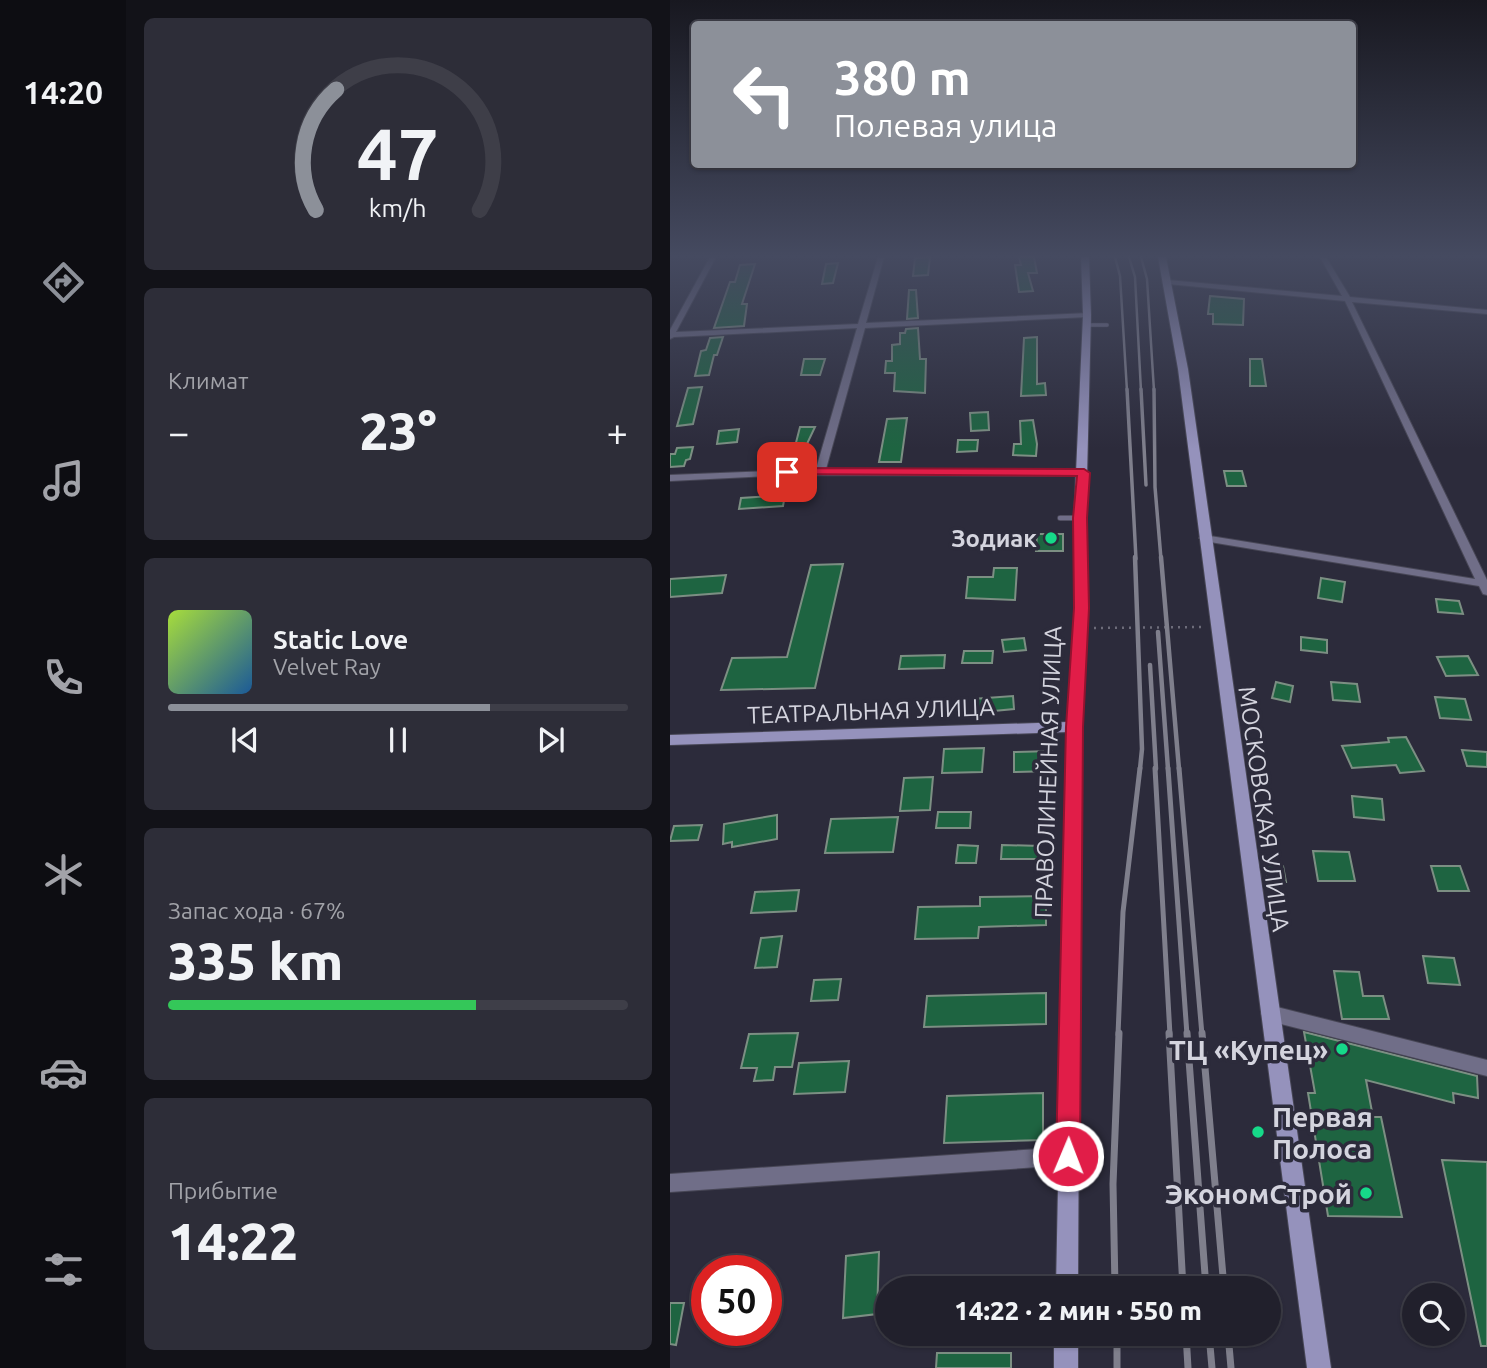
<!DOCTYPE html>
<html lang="ru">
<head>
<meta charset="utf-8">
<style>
	body { margin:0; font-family:Ubuntu,sans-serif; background:#2d2d38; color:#f1f3f6; height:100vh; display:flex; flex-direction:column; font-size:26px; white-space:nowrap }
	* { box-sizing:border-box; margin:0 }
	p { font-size:23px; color:#a2a3a9 }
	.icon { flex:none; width:38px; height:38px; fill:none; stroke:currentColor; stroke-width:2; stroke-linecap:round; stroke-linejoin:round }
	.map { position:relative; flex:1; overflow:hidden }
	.side { display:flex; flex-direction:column; gap:18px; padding:18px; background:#121218; width:544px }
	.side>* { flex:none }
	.hud { position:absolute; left:21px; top:21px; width:665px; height:147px; border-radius:7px; box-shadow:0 2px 5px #0004,0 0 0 2px #3e3e48; background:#8c9099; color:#fff; overflow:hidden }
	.controls { position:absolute; left:732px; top:1283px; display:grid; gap:14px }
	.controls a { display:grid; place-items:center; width:63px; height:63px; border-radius:50%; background:#21202c; box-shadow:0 2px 5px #0004,0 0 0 2px #3e3e48; font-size:35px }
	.speed { position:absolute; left:21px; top:1255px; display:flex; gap:14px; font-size:35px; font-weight:700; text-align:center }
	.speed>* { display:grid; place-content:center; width:91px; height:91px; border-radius:50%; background:#21202c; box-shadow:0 2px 5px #0004,0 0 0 2px #3e3e48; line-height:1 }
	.speed .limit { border:10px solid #d22; background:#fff; color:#111 }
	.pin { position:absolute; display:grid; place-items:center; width:60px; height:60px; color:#fff; margin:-30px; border-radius:14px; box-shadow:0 4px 10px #0006 }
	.me { position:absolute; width:77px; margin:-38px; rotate:1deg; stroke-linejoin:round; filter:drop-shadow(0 0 5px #0008) }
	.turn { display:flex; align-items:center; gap:24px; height:147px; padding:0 28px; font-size:32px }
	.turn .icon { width:91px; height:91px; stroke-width:2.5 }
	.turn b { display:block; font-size:49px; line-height:60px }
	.big { font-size:52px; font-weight:800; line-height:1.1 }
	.side .widget { flex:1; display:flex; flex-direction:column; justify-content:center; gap:10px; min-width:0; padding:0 24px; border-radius:10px; background:#2d2d38 }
	.side .dial { align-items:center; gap:0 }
	.dial svg { height:182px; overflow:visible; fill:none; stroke:#3e3e48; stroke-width:7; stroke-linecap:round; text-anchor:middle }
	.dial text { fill:#f1f3f6; stroke:none }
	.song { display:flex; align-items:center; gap:21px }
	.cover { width:84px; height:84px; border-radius:10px; background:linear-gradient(135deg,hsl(80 70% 55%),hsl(210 70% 35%)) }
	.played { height:7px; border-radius:4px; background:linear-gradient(90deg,#8c9099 70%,#3e3e48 70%) }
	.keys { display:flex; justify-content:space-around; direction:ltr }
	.heat { display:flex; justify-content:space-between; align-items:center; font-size:38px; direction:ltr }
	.charge { height:10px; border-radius:5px; background:linear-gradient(90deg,#34c759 67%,#3e3e48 0) }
	.trip { position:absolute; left:205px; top:1276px; width:406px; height:70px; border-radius:35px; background:#21202c; box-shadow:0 2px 5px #0004,0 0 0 2px #3e3e48; font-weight:800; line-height:70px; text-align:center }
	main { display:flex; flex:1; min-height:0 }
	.menu { display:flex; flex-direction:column; width:126px; justify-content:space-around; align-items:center; background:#0d0d12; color:#a2a3a9 }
	.menu .icon { width:49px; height:49px }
	.menu .active { color:#8c9099 }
	.menu b { font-size:32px; color:#f1f3f6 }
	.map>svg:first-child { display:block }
</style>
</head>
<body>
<main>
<nav class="menu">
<b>14:20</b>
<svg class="icon active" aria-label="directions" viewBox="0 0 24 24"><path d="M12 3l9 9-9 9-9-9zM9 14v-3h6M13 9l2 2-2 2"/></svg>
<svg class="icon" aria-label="music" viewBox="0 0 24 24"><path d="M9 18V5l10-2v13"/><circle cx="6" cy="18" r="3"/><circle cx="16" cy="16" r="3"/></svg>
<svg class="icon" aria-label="phone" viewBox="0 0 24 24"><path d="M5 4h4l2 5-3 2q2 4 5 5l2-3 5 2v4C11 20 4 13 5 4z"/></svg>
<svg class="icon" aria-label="climate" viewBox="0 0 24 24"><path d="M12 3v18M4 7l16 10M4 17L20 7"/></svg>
<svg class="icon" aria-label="car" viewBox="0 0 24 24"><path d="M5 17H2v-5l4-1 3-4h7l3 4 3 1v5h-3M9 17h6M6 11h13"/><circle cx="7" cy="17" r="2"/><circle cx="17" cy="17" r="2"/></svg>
<svg class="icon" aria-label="filters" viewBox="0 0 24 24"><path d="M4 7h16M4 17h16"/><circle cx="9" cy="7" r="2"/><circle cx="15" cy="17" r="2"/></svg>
</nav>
<section class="side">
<div class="widget dial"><svg viewBox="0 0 100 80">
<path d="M14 69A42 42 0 1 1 86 69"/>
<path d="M14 69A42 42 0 0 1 23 16" stroke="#8c9099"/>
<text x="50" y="56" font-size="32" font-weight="700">47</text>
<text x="50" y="72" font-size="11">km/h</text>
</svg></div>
<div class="widget"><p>Климат</p>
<div class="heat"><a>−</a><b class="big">23°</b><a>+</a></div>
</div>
<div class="widget">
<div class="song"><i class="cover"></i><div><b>Static Love</b><p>Velvet Ray</p></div></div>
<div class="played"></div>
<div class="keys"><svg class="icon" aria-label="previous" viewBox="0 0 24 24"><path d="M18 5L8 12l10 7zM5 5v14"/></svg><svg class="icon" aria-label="pause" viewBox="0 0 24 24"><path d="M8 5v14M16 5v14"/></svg><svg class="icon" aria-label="next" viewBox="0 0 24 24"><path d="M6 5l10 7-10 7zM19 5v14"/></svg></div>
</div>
<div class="widget"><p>Запас хода · 67%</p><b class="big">335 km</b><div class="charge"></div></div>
<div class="widget"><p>Прибытие</p><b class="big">14:22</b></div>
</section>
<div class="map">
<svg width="817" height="1368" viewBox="0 0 817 1368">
	<rect width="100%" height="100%" fill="#2c2b3b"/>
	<g fill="#1e6441" stroke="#7c8f83" stroke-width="2">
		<polygon points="260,257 258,275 243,276 245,258"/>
		<polygon points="349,257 364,257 367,273 358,273 363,291 349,292 345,265 351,265"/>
		<polygon points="168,263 163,283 152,284 156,264"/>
		<polygon points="85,264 72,304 77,304 74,326 44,328 60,282 65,282 70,265"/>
		<polygon points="239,290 246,290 248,318 237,319"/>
		<polygon points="540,296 574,299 573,325 543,324 543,314 538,314"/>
		<polygon points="248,328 250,359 256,359 255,393 224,391 225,373 215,373 216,361 222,361 222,345 230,344 230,333 235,333 236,329"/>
		<polygon points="53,337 47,355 44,355 39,375 25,376 31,351 36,350 40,338"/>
		<polygon points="367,337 367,384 375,383 376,395 351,396 354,338"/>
		<polygon points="134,359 155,359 150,375 131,375"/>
		<polygon points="580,359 592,359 596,386 580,386"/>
		<polygon points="32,387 23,424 7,426 18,388"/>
		<polygon points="318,412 319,430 301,431 300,413"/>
		<polygon points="237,418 231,462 209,462 217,419"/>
		<polygon points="363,420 367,444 366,456 343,455 344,444 351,444 350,421"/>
		<polygon points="130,427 145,427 126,467 123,467 120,466"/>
		<polygon points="69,429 67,442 47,444 49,431"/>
		<polygon points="288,440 308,440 307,451 287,452"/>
		<polygon points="23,447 20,459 16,460 14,466 0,467 0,454 5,454 7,448"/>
		<polygon points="554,471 572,471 576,486 557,486"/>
		<polygon points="115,495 113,506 69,509 71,498"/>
		<polygon points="367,534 393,534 393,551 366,551"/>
		<polygon points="173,564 145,688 51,690 62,658 117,657 141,565"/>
		<polygon points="324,568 347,568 345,600 296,598 298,577 323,577"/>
		<polygon points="56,575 52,593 0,597 0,579"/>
		<polygon points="651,578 675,582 672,602 648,598"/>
		<polygon points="766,599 789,601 793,614 768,612"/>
		<polygon points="631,637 657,640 657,653 631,650"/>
		<polygon points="354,638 356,650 334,652 332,640"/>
		<polygon points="294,651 323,651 322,663 292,663"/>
		<polygon points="275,655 274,668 229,669 231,656"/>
		<polygon points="798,656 808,675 776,676 767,657"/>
		<polygon points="606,682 623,686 620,702 602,698"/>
		<polygon points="661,682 687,684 690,702 663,700"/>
		<polygon points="343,696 344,709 303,713 303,699"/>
		<polygon points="765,697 795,699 801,720 770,718"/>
		<polygon points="736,737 754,771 730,773 726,765 682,768 672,746 719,742 718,738"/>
		<polygon points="314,748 312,772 272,773 274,749"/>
		<polygon points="792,750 817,752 817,767 797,766"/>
		<polygon points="382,751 383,771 344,772 344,752"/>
		<polygon points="263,777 260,810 230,811 234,778"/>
		<polygon points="682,796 712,799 714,820 684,817"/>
		<polygon points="268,812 301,812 300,828 266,828"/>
		<polygon points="107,815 107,839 62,847 62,842 53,844 54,824"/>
		<polygon points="228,817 223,852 155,853 161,819"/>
		<polygon points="32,825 28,840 0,841 4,826"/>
		<polygon points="288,845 308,846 306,863 286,863"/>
		<polygon points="332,845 371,846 371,859 331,859"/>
		<polygon points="643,851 679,852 685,881 648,881"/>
		<polygon points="596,865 613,866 616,882 598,882"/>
		<polygon points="761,866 790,866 799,891 768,891"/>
		<polygon points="129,890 126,911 81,913 85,892"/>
		<polygon points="376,896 376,925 309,927 308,938 245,939 248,907 310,906 310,897"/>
		<polygon points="112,936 107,967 85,968 91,938"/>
		<polygon points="753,956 784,958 790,985 758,983"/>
		<polygon points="664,971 689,972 693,996 713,996 719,1019 672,1019"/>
		<polygon points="171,979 168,1000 141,1001 144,980"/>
		<polygon points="376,993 376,1024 254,1027 257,996"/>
		<polygon points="634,1032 807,1076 808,1098 783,1093 784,1103 696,1080 703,1117 711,1117 732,1217 658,1216 638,1093 645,1093"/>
		<polygon points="128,1033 122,1067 105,1067 103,1080 84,1081 87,1068 71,1068 79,1034"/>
		<polygon points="179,1061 175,1092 124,1094 129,1063"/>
		<polygon points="373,1093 373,1140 274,1143 277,1096"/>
		<polygon points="772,1160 817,1162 817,1346 811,1346"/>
		<polygon points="209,1252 207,1314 173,1318 176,1256"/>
		<polygon points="0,1303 14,1303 6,1345 0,1344"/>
		<polygon points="267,1353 341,1353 341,1368 266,1368"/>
	</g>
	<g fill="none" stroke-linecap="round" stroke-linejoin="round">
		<g stroke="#474655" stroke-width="4.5">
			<polyline id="lane-far1" points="417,325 437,325"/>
		</g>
		<g stroke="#474655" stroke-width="6">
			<polyline id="lane" points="390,518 409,518"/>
		</g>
		<g stroke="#474655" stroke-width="2">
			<g id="street">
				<polygon points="40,257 46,257 6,332 188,324 208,257 214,257 196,323 420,313 420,317 417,317 195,328 156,469 414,470 419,473 414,476 117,475 0,481 0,475 146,469 187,328 4,337 0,339 0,330"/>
				<polygon points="650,257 656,257 680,297 817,310 817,314 682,302 817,580 817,595 813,594 809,586 534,541 529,538 534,535 805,579 675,301 498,284 494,282 498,280 672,296"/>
				<polygon points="599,1005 817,1060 817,1076 599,1021 593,1018 591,1013 593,1008"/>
				<polygon points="398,1147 405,1149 407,1156 405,1163 398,1165 0,1192 0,1174"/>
			</g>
		</g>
		<g stroke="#474655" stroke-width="2">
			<g id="secondary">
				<polygon points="411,257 419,257 421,315 416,518 418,608 411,727 408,1288 386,1288 397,732 0,745 0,735 397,722 406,608 404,518 413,315"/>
				<polygon points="488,257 496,257 518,369 661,1368 637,1368 508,369"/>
				<rect x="384" y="1334" width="24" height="34"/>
			</g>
		</g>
		<polyline stroke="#6d6c7a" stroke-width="2.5" stroke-dasharray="2 5" stroke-linecap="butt" points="424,628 533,627"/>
		<use href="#lane-far1" stroke="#706e88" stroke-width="3.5"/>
		<use href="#lane" stroke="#706e88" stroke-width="4.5"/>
		<use href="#street" fill="#706e88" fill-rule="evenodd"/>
		<use href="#secondary" fill="#9592bc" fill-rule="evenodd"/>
		<g stroke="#7f7f8c" stroke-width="2.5">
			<polyline points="445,257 450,276 457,391"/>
			<polyline points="459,257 465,277 471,391"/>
			<polyline points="471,257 477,279 484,391"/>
		</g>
		<g stroke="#7f7f8c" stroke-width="3.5">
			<polyline points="457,389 466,559"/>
			<polyline points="471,389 476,485"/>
			<polyline points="484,389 485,487 491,559"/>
		</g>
		<g stroke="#7f7f8c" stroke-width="4.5">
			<polyline points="465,557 472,749 470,769"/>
			<polyline points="491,557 509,769"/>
			<polyline points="488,632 498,769"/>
			<polyline points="480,665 486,769"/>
		</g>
		<g stroke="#7f7f8c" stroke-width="5">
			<polyline points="485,768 500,1035"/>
			<polyline points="498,768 517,1035"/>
			<polyline points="509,768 532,1035"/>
			<polyline points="448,1035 453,912 470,768"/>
		</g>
		<g stroke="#7f7f8c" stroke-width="7">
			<polyline points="499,1033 513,1288"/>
			<polyline points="517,1033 536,1288"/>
			<polyline points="532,1033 554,1288"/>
			<polyline points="445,1288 443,1184 449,1033"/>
			<polyline points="447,1334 447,1368"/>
			<polyline points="516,1334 518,1368"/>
			<polyline points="539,1334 542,1368"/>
			<polyline points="558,1334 561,1368"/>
		</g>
	</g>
	<linearGradient id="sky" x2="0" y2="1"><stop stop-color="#181820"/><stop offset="0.57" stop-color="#454a60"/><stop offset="1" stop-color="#454a60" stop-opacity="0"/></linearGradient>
	<rect width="817" height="449" fill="url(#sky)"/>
	<polygon fill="#e11d48" stroke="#92132f" stroke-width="2" points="117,468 414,469 420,473 417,518 419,608 413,727 410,1156 406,1165 398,1168 389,1165 386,1156 396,727 404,608 403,518 407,476 113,474 111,472"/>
	<g fill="#16d989" stroke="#2c2b3b" stroke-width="2.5">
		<circle cx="381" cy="538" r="7"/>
		<circle cx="672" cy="1049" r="7"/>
		<circle cx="588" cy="1132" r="7"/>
		<circle cx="696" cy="1193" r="7"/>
	</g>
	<g text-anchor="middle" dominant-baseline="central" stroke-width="7" stroke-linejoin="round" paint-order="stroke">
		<g font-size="24" font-weight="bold" fill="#d4d4de" stroke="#2c2b3b" text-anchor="end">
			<text x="367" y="538">Зодиак</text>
		</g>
		<g font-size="24" fill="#d4d4de" stroke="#2c2b3b">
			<text transform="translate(201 711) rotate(-2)">ТЕАТРАЛЬНАЯ УЛИЦА</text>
			<text transform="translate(378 772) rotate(-88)">ПРАВОЛИНЕЙНАЯ УЛИЦА</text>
			<text transform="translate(594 809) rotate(82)">МОСКОВСКАЯ УЛИЦА</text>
		</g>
		<g font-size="28" font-weight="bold" fill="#d4d4de" stroke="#2c2b3b" text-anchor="end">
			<text x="658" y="1049">ТЦ «Купец»</text>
			<text x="602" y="1116" text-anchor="start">Первая<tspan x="602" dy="32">Полоса</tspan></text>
			<text x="682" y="1193">ЭкономСтрой</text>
		</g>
	</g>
</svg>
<div class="controls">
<a><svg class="icon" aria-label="search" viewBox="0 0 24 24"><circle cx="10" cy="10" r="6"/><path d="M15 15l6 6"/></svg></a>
</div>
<div class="speed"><div class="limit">50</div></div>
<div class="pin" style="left:117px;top:472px;background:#d93025"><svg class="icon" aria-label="arrive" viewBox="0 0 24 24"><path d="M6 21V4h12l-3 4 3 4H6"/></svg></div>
<svg class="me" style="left:398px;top:1156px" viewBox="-20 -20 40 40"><circle r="17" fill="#e11d48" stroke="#fff" stroke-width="3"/><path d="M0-11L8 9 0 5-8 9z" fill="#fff"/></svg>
<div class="trip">14:22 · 2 мин · 550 m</div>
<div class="hud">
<div class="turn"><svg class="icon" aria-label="left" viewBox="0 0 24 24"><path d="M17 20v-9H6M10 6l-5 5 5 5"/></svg><div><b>380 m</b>Полевая улица</div></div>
</div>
</div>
</main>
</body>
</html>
